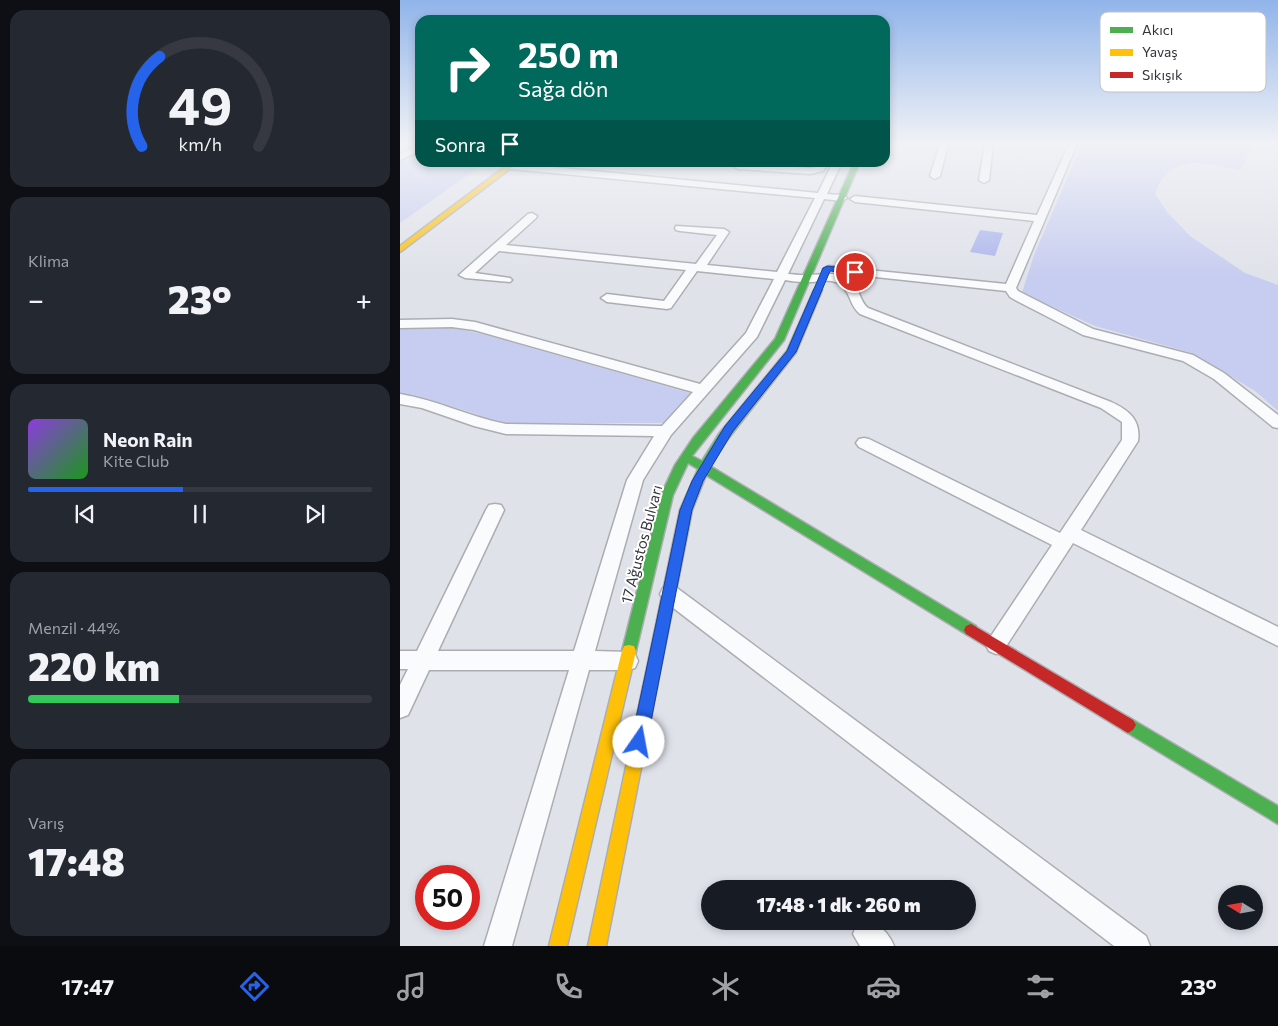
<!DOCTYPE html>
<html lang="tr">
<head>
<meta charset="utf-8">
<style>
	body { margin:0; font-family:Commissioner,sans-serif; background:#242831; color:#f1f3f6; height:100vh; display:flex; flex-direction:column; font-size:19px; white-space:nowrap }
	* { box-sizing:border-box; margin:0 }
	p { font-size:16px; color:#9ea1a6 }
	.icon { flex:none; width:28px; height:28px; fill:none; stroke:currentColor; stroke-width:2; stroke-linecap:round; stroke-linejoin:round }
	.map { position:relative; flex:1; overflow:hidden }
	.panel { display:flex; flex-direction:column; gap:10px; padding:10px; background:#0d0f14; width:400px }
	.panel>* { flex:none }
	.hud { position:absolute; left:15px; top:15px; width:475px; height:152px; border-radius:15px; box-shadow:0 2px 8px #0003; background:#00695c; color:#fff; overflow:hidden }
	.needle { width:32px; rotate:281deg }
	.buttons { position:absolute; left:818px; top:885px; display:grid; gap:10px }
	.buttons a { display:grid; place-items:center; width:45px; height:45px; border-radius:50%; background:#171b24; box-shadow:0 2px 8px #0003; font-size:25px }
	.speed { position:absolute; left:15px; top:865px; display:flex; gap:10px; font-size:25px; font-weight:700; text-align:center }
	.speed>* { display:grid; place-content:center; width:65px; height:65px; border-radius:50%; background:#171b24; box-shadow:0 2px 8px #0003; line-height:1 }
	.speed .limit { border:8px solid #d22; background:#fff; color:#111 }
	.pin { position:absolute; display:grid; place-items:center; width:42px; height:42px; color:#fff; margin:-21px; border:2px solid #fff; border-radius:50%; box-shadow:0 1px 5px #0007 }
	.me { position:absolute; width:55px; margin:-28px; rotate:12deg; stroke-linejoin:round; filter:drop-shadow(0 0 4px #0008) }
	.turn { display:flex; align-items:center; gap:18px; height:105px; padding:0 20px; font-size:22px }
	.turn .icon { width:65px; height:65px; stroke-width:2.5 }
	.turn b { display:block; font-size:35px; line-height:42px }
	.then { display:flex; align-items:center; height:48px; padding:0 20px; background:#0003; gap:10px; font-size:19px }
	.big { font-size:38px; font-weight:800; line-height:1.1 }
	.panel .widget { flex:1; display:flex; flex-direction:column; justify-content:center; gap:8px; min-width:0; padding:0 18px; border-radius:15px; background:#242831 }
	.panel .dial { align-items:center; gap:0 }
	.dial svg { height:130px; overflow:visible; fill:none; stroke:#363941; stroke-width:7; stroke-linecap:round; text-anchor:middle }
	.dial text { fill:#f1f3f6; stroke:none }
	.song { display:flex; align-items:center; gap:15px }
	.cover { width:60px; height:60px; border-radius:8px; background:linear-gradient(135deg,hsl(270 70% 55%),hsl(120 70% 35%)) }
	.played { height:5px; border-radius:2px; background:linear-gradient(90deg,#2563eb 45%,#363941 45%) }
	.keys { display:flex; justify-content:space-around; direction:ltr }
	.heat { display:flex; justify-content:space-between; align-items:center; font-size:28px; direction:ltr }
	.charge { height:8px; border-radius:4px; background:linear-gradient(90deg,#34c759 44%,#363941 0) }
	.trip { position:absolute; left:301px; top:880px; width:275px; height:50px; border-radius:25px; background:#171b24; box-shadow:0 2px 8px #0003; font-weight:800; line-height:50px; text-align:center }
	.dock { display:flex; height:80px; justify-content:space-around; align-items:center; background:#090b0e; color:#9ea1a6 }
	.dock .icon { width:35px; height:35px }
	.dock .current { color:#2563eb }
	.dock b { font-size:22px; color:#f1f3f6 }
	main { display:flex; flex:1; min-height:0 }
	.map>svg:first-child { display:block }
</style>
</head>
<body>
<main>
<section class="panel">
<div class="widget dial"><svg viewBox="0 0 100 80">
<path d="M14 69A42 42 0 1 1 86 69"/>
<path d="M14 69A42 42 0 0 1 25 14" stroke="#2563eb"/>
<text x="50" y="56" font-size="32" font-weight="700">49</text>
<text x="50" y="72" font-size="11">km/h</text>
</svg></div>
<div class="widget"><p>Klima</p>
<div class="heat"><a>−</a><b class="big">23°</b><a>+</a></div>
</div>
<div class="widget">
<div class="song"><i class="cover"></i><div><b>Neon Rain</b><p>Kite Club</p></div></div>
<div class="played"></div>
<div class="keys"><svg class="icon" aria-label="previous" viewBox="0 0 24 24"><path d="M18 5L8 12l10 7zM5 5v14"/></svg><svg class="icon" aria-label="pause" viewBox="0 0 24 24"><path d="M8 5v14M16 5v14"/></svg><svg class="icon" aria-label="next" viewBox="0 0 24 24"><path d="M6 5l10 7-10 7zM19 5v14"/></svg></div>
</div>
<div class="widget"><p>Menzil · 44%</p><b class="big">220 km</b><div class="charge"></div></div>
<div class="widget"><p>Varış</p><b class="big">17:48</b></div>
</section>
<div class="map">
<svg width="878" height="946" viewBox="0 0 878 946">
	<rect width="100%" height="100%" fill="#e0e2ea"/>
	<g fill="#c7cdf0">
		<path d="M 682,144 L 854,144 L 840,170 C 806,163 770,151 755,194 L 767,212 L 790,236 L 845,273 L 878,285 L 878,411 L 855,391 L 792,353 L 695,326 L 622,293 L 634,255 Z"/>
		<polygon points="20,149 20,162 85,163 0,223 0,159"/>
		<polygon points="0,328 55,328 86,335 293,394 266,423 104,423 45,404 0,394"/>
	</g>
	<polygon fill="#acb5ec" points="580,230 603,233 595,256 570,252"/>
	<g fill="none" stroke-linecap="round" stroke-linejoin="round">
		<g stroke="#acadb2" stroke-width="3">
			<g id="street">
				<polygon points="20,144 20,150 0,160 0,154"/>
				<polygon points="540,144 548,144 540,176 535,179 530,176"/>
				<polygon points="585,144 593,144 589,180 584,183 579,180"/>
				<polygon points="669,144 677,144 616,288 618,291 693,329 793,355 824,373 878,415 878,428 873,427 814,379 783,361 683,335 617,301 610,297 606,291 429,272 423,269 429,266 606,284 634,221 455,202 450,199 455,196 637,215"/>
				<polygon points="420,162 429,162 423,171 410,174 338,169 333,166 338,163 410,168 417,167"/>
				<path d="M 433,162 L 442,162 L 427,194 L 442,195 L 447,198 L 442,201 L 424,199 L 388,274 C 394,274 401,276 408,275 C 423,275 440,270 452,282 C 460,290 460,302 468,308 L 711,402 C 729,410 741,420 738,441 L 681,530 L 878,627 L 878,646 L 673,543 L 603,651 L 596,654 L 589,651 L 586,645 L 589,639 L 652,545 L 459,447 L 456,443 L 459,439 L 464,438 L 469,439 L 660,533 L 722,440 L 722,422 L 701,408 L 460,314 C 450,306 451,295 443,287 C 433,276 418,283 405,282 C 398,282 391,281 385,280 L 357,337 L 271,435 L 243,480 L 195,651 L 228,652 L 235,654 L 238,661 L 235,668 L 228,670 L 189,670 L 112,946 L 84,946 L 169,670 L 29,670 L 8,715 L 0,718 L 0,685 L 8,669 L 0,669 L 0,651 L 17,651 L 86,510 L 89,505 L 95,504 L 101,505 L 104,510 L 38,651 L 174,651 L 227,480 L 254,436 L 106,434 L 74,426 L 22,408 L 0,404 L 0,394 C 37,400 70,417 106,424 L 262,426 L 293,392 L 74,330 L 52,327 L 0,328 L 0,320 L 52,319 L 75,322 L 300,384 L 346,333 L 374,279 L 297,271 L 271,308 L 267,309 L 207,302 L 201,298 L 207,294 L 264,301 L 286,270 L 99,251 L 75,273 L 110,278 L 112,280 L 110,282 L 65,278 L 59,275 L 128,214 L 132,213 L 137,216 L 136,218 L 106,245 L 296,264 L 317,235 L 280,231 L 276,230 L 275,228 L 276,226 L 324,229 L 329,232 L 307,265 L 377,272 L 415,198 L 111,169 L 106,166 L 111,163 L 418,193 Z"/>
				<polygon points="270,586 277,588 746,936 750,946 714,946 263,600 260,594 263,588"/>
				<path d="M 465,921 C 479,922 489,934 494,946 L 460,946 L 453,934 L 457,924 Z"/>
			</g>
		</g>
		<g stroke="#acadb2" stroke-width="3">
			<g id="fast">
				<polygon points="454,162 460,162 384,340 292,456 302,461 319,434 387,351 414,290 418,288 421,288 422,290 396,352 327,440 310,466 576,626 578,630 576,634 571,636 566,634 306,475 292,510 257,687 255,692 250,694 245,692 243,687 280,510 298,469 288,463 273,495 236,651 234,656 229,657 224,656 222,651 261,495 275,465 293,438 375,339"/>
				<polygon points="728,717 878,806 878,824 723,730 720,725 723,720"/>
			</g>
		</g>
		<g stroke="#acadb2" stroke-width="3">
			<g id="slow">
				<polygon points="111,162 119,162 0,252 0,246"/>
				<polygon points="229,645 234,646 236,651 167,946 149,946 222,651 224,646"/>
				<polygon points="250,680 255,682 257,687 206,946 188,946 243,687 245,682"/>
			</g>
		</g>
		<g stroke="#acadb2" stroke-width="3">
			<polygon id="jam" points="571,624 733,720 736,725 733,730 728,733 723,730 566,634 564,630 566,626"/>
		</g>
		<use href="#street" fill="#fafbfc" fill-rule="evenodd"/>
		<use href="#fast" fill="#4caf50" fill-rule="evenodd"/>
		<use href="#slow" fill="#ffc107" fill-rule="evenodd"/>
		<use href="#jam" fill="#c62828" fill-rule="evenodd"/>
	</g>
	<linearGradient id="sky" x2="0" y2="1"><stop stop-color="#90b4ea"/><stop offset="0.52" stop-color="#f1f2f6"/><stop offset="1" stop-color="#f1f2f6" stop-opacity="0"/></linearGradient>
	<rect width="878" height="276" fill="url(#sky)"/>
	<polygon fill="#2563eb" stroke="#184099" points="427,266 455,269 459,272 455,274 430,271 396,352 333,431 303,481 292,510 247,742 244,748 239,750 233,748 231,742 280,510 292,481 325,426 387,351 423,268"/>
	<g text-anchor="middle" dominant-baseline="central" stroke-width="4" stroke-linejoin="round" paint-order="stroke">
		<g font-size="15" fill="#333439" stroke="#fff">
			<text transform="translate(241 544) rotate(-75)">17 Ağustos Bulvarı</text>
		</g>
	</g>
	<rect x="700" y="12" width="166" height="80" rx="8" fill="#fff" stroke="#c2c2c4" stroke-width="1"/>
	<rect x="710" y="27" width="23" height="6" fill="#4caf50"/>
	<rect x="710" y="49" width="23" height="7" fill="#ffc107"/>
	<rect x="710" y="72" width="23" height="6" fill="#c62828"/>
	<g font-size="14" fill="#333439">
		<text x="742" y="35">Akıcı</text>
		<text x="742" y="57">Yavaş</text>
		<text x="742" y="80">Sıkışık</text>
	</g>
</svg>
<div class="buttons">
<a><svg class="needle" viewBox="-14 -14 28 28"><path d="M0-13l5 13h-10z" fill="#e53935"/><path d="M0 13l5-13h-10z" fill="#9ea1a6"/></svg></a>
</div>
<div class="speed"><div class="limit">50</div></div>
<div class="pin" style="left:455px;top:272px;background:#d93025"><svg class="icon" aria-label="arrive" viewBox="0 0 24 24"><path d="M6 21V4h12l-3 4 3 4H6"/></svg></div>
<svg class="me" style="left:239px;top:742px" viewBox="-20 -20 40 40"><circle r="19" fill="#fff"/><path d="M0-13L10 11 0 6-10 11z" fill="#2563eb"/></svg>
<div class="trip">17:48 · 1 dk · 260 m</div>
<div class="hud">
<div class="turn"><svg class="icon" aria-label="right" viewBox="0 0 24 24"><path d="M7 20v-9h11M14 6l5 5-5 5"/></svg><div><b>250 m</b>Sağa dön</div></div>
<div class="then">Sonra<svg class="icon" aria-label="arrive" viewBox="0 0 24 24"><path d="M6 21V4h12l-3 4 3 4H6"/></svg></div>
</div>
</div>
</main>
<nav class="dock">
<b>17:47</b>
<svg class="icon current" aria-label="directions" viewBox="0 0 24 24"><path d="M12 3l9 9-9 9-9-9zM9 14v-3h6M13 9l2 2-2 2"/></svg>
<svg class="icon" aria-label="music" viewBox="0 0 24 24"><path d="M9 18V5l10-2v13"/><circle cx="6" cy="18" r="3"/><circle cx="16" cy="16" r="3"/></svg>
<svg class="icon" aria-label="phone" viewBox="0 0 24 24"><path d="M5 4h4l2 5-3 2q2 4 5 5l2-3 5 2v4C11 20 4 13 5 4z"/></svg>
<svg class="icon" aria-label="climate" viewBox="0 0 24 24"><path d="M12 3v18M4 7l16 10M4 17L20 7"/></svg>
<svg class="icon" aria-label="car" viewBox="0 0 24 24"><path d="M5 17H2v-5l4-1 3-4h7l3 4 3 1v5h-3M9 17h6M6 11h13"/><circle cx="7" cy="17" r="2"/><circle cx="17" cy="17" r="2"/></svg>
<svg class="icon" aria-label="filters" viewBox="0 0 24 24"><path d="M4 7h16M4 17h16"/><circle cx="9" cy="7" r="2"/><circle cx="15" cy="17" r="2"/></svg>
<b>23°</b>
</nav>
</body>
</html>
